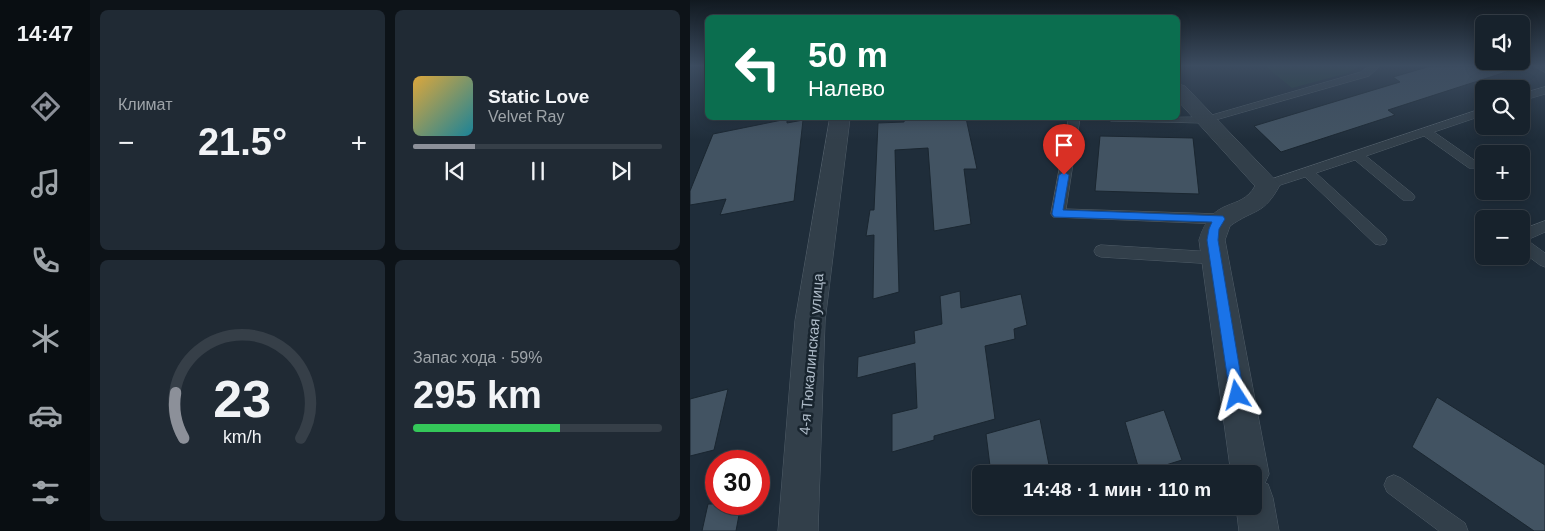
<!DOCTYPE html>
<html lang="ru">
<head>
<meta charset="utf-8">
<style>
	body { margin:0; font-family:Arial,sans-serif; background:#202a34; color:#f1f3f6; height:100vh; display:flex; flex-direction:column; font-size:19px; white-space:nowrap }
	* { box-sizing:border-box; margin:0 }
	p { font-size:16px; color:#9ea4a9 }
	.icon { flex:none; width:28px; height:28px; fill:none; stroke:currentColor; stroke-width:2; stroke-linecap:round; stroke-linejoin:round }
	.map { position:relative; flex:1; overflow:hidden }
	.side { display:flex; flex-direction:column; gap:10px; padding:10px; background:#0d1318; width:600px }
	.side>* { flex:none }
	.hud { position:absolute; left:15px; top:15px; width:475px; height:105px; border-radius:8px; box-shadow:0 2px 12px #0003,0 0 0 1px #363f48; background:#0b6e4f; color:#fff; overflow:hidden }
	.fabs { position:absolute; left:785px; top:15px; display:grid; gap:10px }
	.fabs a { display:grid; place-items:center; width:55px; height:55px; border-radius:8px; background:#17222c; box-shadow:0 2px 12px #0003,0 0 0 1px #363f48; font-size:25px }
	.speed { position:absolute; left:15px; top:450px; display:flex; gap:10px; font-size:25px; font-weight:700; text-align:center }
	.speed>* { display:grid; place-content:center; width:65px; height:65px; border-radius:50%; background:#17222c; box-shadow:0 2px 12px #0003,0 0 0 1px #363f48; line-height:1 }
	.speed .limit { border:8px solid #d22; background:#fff; color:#111 }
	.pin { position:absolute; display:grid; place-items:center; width:42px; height:42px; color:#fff; margin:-51px -21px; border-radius:50% 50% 50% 0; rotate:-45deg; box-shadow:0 0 5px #0007 }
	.pin .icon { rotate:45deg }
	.me { position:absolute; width:55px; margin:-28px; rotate:351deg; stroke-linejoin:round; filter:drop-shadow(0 0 4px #0008) }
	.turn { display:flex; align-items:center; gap:18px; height:105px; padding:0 20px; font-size:22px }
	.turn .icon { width:65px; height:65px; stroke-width:2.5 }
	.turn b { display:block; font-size:35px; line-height:42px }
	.big { font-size:38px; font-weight:700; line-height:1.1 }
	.side .widget { flex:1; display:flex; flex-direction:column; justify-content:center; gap:8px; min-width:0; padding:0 18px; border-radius:8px; background:#202a34 }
	.side .dial { align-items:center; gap:0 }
	.dial svg { height:130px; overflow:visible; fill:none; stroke:#363f48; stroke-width:7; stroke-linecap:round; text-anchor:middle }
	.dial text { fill:#f1f3f6; stroke:none }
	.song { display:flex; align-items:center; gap:15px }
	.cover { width:60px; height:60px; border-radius:8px; background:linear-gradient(135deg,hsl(40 70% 55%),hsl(190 70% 35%)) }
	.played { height:5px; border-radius:2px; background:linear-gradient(90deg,#8c9099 25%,#363f48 25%) }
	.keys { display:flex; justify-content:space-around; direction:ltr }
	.heat { display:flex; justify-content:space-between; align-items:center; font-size:28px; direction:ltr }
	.charge { height:8px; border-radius:4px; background:linear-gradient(90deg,#34c759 59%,#363f48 0) }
	.side .tiles { flex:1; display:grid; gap:10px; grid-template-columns:repeat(2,1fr) }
	.trip { position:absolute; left:282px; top:465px; width:290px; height:50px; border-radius:8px; background:#17222c; box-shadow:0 2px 12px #0003,0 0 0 1px #363f48; font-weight:700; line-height:50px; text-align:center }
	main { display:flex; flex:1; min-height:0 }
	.menu { display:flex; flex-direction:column; width:90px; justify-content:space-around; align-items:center; background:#090e12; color:#9ea4a9 }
	.menu .icon { width:35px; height:35px }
	.menu .on { color:#8c9099 }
	.menu b { font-size:22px; color:#f1f3f6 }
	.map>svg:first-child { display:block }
</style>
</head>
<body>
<main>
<nav class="menu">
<b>14:47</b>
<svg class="icon on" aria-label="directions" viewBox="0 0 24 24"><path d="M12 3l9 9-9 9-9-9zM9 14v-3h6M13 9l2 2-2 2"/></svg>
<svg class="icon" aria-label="music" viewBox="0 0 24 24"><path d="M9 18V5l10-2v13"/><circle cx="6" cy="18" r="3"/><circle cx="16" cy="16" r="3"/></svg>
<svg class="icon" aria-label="phone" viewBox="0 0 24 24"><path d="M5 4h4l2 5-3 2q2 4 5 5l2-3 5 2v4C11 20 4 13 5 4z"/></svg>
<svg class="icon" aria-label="climate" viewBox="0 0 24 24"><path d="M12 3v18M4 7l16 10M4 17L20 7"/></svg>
<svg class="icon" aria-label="car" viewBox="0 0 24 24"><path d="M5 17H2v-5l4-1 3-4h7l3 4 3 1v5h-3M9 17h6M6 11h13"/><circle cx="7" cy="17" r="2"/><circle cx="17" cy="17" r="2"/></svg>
<svg class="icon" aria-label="filters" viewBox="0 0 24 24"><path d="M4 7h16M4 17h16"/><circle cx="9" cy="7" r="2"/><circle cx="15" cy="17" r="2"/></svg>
</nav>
<section class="side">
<div class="tiles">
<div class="widget"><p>Климат</p>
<div class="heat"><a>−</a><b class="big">21.5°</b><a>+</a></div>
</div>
<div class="widget">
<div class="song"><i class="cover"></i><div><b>Static Love</b><p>Velvet Ray</p></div></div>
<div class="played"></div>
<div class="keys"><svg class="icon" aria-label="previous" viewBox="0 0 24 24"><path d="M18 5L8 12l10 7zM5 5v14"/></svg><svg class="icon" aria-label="pause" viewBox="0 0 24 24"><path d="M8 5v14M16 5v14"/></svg><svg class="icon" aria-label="next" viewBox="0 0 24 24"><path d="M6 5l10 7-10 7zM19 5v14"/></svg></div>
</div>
<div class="widget dial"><svg viewBox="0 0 100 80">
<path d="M14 69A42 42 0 1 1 86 69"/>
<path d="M14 69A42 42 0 0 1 9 41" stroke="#8c9099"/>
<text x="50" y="56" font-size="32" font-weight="700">23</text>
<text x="50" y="72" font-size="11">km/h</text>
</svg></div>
<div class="widget"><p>Запас хода · 59%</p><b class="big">295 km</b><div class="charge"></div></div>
</div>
</section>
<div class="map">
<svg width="855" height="531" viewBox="0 0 855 531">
	<rect width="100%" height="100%" fill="#1f2d3a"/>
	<polygon fill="#213b3b" points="575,66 669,66 658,73 602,88"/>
	<g fill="#425362" stroke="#1a2630">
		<polygon points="741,66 821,66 822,70 698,110 705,115 591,152 564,126 710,82 703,77"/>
		<polygon points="215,118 276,118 287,169 274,169 281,224 244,231 238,148 205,150 209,292 183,299 184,235 176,236 180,210 184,210 188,123 214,122"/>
		<polygon points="97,119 97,123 113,120 104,201 30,215 36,199 0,205 0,191 23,134"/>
		<polygon points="410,136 503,138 509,194 405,191"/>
		<polygon points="270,291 271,308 331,294 337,325 324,329 325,339 295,346 305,419 244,436 244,440 202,452 202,414 227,408 225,363 167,378 168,357 225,343 224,331 252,324 250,296"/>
		<polygon points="38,389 24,450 0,456 0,399"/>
		<polygon points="747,397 855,465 855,531 844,531 722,447"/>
		<polygon points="474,410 492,460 450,473 435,422"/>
		<polygon points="350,419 360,470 347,474 301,474 296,434"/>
		<polygon points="18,504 51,504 46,531 12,531"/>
	</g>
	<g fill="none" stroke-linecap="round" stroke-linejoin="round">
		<g stroke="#505d68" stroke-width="1">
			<g id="service">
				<polygon points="679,66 690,66 679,76 515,123 421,121 415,118 515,117 671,72"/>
				<polygon points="844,66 855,66 855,72"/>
				<polygon points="855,87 855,94 831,101 831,94"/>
				<polygon points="794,108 794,115 744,132 787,162 789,165 787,168 779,168 734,136 676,156 723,194 725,197 723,200 713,200 665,160 626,173 695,236 697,240 695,244 690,245 685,244 615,177 578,189 573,188 572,185 573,182"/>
				<polygon points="379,118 390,118 376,209 530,214 535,215 537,219 535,223 530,224 363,217 361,214"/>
				<polygon points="855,221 855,232 837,240 855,253 855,267 850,265 831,251 831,230"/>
				<polygon points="411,245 525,252 530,254 532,258 530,262 525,264 411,257 406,255 404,251 406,247"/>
				<polygon points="704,475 711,478 775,523 778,531 749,531 697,492 694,485 697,478"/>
			</g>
		</g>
		<g stroke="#505d68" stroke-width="1">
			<g id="minor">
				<path d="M 488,84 L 495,86 L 590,185 C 573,216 565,208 540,226 L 535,240 L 579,474 L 575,483 L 578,484 L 583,498 L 589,531 L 549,531 L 546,506 L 564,506 L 564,474 L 541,474 L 509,240 C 523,194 550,213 565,186 L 488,101 Z"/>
				<polygon points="140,118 160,118 135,321 128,531 88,531 105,321"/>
			</g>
		</g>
		<use href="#service" fill="#323f4a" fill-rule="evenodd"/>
		<use href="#minor" fill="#323f4a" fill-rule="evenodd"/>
	</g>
	<linearGradient id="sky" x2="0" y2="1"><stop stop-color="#111920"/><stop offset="0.47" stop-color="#3c4c60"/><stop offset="1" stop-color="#3c4c60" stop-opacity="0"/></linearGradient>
	<rect width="855" height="140" fill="url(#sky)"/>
	<polygon fill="#1a73e8" stroke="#114b97" points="374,172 379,175 373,210 533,216 535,219 529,229 528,240 554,395 552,399 547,401 542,399 540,395 517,240 519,229 522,222 364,217 362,214 369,175"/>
	<g text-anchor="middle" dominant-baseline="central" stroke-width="5" stroke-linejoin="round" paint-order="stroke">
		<g font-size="15" fill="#adbac7" stroke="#18242e">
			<text transform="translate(121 354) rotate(-85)">4-я Тюкалинская улица</text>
		</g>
	</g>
</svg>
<div class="fabs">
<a><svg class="icon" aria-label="sound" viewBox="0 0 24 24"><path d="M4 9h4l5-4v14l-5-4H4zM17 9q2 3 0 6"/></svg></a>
<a><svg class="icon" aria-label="search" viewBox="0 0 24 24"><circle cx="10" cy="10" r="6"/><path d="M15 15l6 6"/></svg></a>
<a>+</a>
<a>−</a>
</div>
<div class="speed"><div class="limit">30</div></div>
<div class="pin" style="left:374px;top:175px;background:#d93025"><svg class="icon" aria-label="arrive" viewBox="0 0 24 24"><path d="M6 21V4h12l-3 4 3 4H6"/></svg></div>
<svg class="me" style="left:547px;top:395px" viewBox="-20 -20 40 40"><path d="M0-17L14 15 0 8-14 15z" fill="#1a73e8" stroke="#fff" stroke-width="4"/></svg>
<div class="trip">14:48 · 1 мин · 110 m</div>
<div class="hud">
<div class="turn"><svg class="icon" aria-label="left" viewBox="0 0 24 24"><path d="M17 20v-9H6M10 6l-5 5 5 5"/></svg><div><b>50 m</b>Налево</div></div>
</div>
</div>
</main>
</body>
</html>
